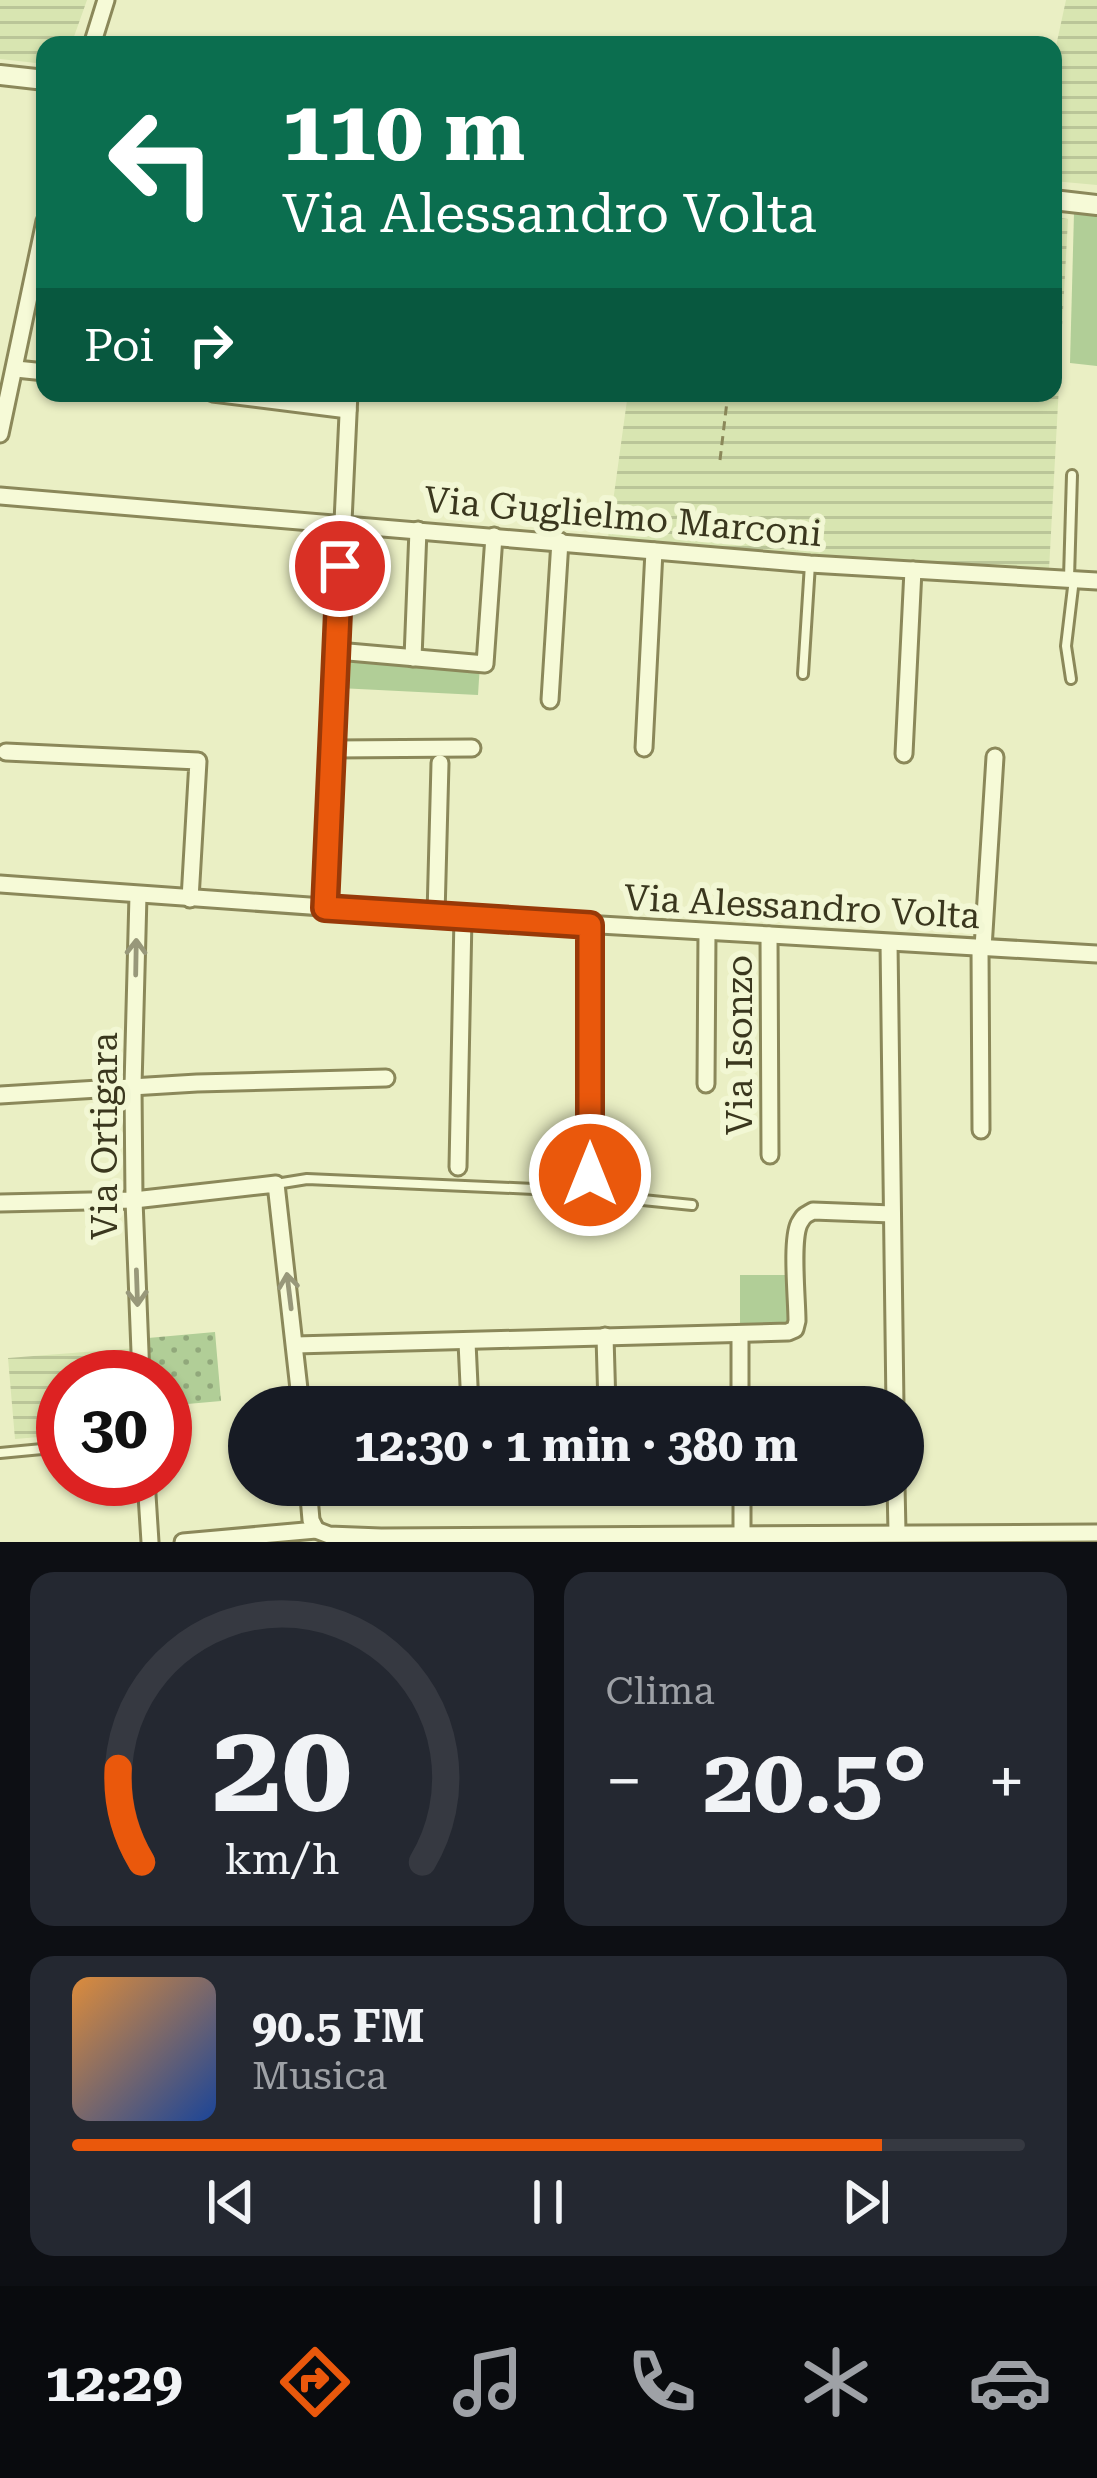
<!DOCTYPE html>
<html lang="it">
<head>
<meta charset="utf-8">
<style>
	body { margin:0; font-family:"Roboto Serif",serif; background:#242831; color:#f1f3f6; height:100vh; display:flex; flex-direction:column; font-size:45px; white-space:nowrap }
	* { box-sizing:border-box; margin:0 }
	p { font-size:39px; color:#9ea1a6 }
	.icon { flex:none; width:66px; height:66px; fill:none; stroke:currentColor; stroke-width:2; stroke-linecap:round; stroke-linejoin:round }
	.map { position:relative; height:1542px; overflow:hidden }
	.side { display:flex; flex-direction:column; gap:30px; padding:30px; background:#0d0f14; flex:1 }
	.side>* { flex:none }
	.banner { position:absolute; left:36px; top:36px; width:1026px; height:366px; border-radius:24px; box-shadow:0 3px 9px #0004; background:#0b6e4f; color:#fff; overflow:hidden }
	.speed { position:absolute; left:36px; top:1350px; display:flex; gap:24px; font-size:60px; font-weight:700; text-align:center }
	.speed>* { display:grid; place-content:center; width:156px; height:156px; border-radius:50%; background:#171b24; box-shadow:0 3px 9px #0004; line-height:1 }
	.speed .limit { border:18px solid #d22; background:#fff; color:#111 }
	.pin { position:absolute; display:grid; place-items:center; width:102px; height:102px; color:#fff; margin:-51px; border:6px solid #fff; border-radius:50%; box-shadow:0 3px 12px #0007 }
	.me { position:absolute; width:132px; margin:-66px; rotate:0deg; stroke-linejoin:round; filter:drop-shadow(0 0 9px #0008) }
	.turn { display:flex; align-items:center; gap:42px; height:252px; padding:0 48px; font-size:54px }
	.turn .icon { width:156px; height:156px; stroke-width:2.5 }
	.turn b { display:block; font-size:84px; line-height:102px }
	.then { display:flex; align-items:center; height:114px; padding:0 48px; background:#0003; gap:24px; font-size:45px }
	.big { font-size:90px; font-weight:700; line-height:1.1 }
	.side .widget { flex:1; display:flex; flex-direction:column; justify-content:center; gap:18px; min-width:0; padding:0 42px; border-radius:24px; background:#242831 }
	.side .dial { align-items:center; gap:0 }
	.dial svg { height:312px; overflow:visible; fill:none; stroke:#363941; stroke-width:7; stroke-linecap:round; text-anchor:middle }
	.dial text { fill:#f1f3f6; stroke:none }
	.song { display:flex; align-items:center; gap:36px }
	.cover { width:144px; height:144px; border-radius:18px; background:linear-gradient(135deg,hsl(30 70% 55%),hsl(220 70% 35%)) }
	.played { height:12px; border-radius:6px; background:linear-gradient(90deg,#ea580c 85%,#363941 85%) }
	.keys { display:flex; justify-content:space-around; direction:ltr }
	.heat { display:flex; justify-content:space-between; align-items:center; font-size:66px; direction:ltr }
	.side .tiles { flex:1; display:grid; gap:30px; grid-template-columns:1fr 1fr }
	.widget:last-child { grid-column:span 2 }
	.trip { position:absolute; left:228px; top:1386px; width:696px; height:120px; border-radius:60px; background:#171b24; box-shadow:0 3px 9px #0004; font-weight:700; line-height:120px; text-align:center }
	.menu { display:flex; height:192px; justify-content:space-around; align-items:center; background:#090b0e; color:#9ea1a6 }
	.menu .icon { width:84px; height:84px }
	.menu .current { color:#ea580c }
	.menu b { font-size:54px; color:#f1f3f6 }
	.map>svg:first-child { display:block }
</style>
</head>
<body>
<div class="map">
<svg width="1097" height="1542" viewBox="0 0 1097 1542">
	<defs>
		<pattern id="farmland-rules" width="6" height="5" patternUnits="userSpaceOnUse" patternTransform="scale(3)"><rect width="6" height="5" fill="#d8e5b1"/><path d="M0 2.5h6" fill="none" stroke="#bac598"/></pattern>
		<pattern id="grass-dots" width="8" height="8" patternUnits="userSpaceOnUse" patternTransform="scale(3)"><rect width="8" height="8" fill="#b1ce97"/><path d="M2 2h.1M6 6h.1" fill="none" stroke="#91a87b" stroke-width="1.8" stroke-linecap="round"/></pattern>
	</defs>
	<rect width="100%" height="100%" fill="#eaefc4"/>
	<g fill="url(#farmland-rules)">
		<polygon points="0,0 87,0 71,45 45,45 45,64 0,59"/>
		<polygon points="1066,0 1097,0 1097,185 1053,181 1053,60"/>
		<polygon points="1053,217 1068,219 1049,570 828,557 608,538 628,393 1053,393"/>
		<polygon points="136,1348 137,1377 63,1377 63,1435 15,1439 8,1358"/>
	</g>
	<polygon fill="url(#grass-dots)" points="215,1332 221,1401 165,1406 165,1377 151,1377 148,1338"/>
	<g fill="#b1ce97">
		<polygon points="1074,213 1097,216 1097,366 1070,363"/>
		<polygon points="341,657 480,664 478,695 339,688"/>
		<rect x="740" y="1275" width="48" height="48"/>
	</g>
	<g fill="none" stroke-linecap="round" stroke-linejoin="round">
		<g stroke="#8b885a" stroke-width="14">
			<g id="service">
				<polyline points="1069,578 1072,475"/>
				<polyline points="803,674 810,564"/>
				<polyline points="1071,679 1066,646 1074,579"/>
				<polyline points="276,1184 307,1179 534,1189 692,1205"/>
				<polyline points="0,1453 63,1447"/>
			</g>
		</g>
		<g stroke="#8b885a" stroke-width="21">
			<g id="minor">
				<polyline points="92,45 106,0"/>
				<polyline points="16,369 45,372"/>
				<polyline points="213,393 348,410"/>
				<polyline points="0,434 45,221"/>
				<polyline points="0,496 810,564 1097,581"/>
				<polyline points="337,651 485,664 494,536"/>
				<polyline points="413,658 418,530"/>
				<polyline points="550,700 560,541"/>
				<polyline points="644,748 654,551"/>
				<polyline points="334,749 472,748"/>
				<polyline points="6,752 198,761 190,899"/>
				<polyline points="904,754 913,570"/>
				<polyline points="0,884 463,917 1097,954"/>
				<polyline points="138,895 133,1086 134,1200 141,1377"/>
				<polyline points="325,908 349,393"/>
				<polyline points="436,915 440,763"/>
				<polyline points="590,925 590,1175"/>
				<polyline points="769,935 770,1155"/>
				<polyline points="889,943 895,1407"/>
				<polyline points="980,948 981,1130"/>
				<polyline points="983,948 995,757"/>
				<polyline points="706,1084 707,932"/>
				<polyline points="0,1095 197,1083 386,1078"/>
				<polyline points="458,1167 463,917"/>
				<polyline points="0,1203 134,1200 276,1184 301,1407"/>
				<polyline points="740,1334 740,1407"/>
				<polyline points="605,1336 607,1407"/>
				<polyline points="467,1342 470,1407"/>
				<path d="M 295,1345 L 788,1332 L 795,1329 L 797,1321 C 797,1299 791,1242 799,1224 C 804,1215 804,1216 813,1211 L 892,1214"/>
				<polyline points="146,1479 150,1542"/>
				<polyline points="308,1485 311,1520 316,1530"/>
				<polyline points="742,1485 742,1535"/>
				<polyline points="896,1485 897,1532"/>
				<polyline points="183,1542 316,1530 329,1535 381,1537 1097,1533"/>
			</g>
		</g>
		<g stroke="#8b885a" stroke-width="24">
			<g id="tertiary">
				<polyline points="0,75 45,80"/>
				<polyline points="1053,200 1097,205"/>
			</g>
		</g>
		<polyline stroke="#8b885a" stroke-width="3" stroke-dasharray="9 6" stroke-linecap="butt" points="720,460 728,393"/>
		<use href="#service" stroke="#f6fad7" stroke-width="8"/>
		<use href="#minor" stroke="#f6fad7" stroke-width="15"/>
		<use href="#tertiary" stroke="#f6fad7" stroke-width="18"/>
	</g>
	<defs><path id="oneway-shaft" d="M-6 0H5M1.5-3L5.5 0L1.5 3" fill="none" stroke-width="1.6" stroke-linecap="round" stroke-linejoin="round" transform="scale(3)"/></defs>
	<g stroke="#98987a">
		<use href="#oneway-shaft" transform="translate(136 957) rotate(-89)"/>
		<use href="#oneway-shaft" transform="translate(137 1288) rotate(88)"/>
		<use href="#oneway-shaft" transform="translate(289 1291) rotate(-97)"/>
	</g>
	<g fill="none" stroke-linecap="round" stroke-linejoin="round">
		<g stroke="#983908" stroke-width="30">
			<polyline id="route" points="340,566 325,908 590,925 590,1175"/>
		</g>
		<use href="#route" stroke="#ea580c" stroke-width="21"/>
	</g>
	<g text-anchor="middle" dominant-baseline="central" stroke-width="12" stroke-linejoin="round" paint-order="stroke">
		<g font-size="36" fill="#3a371e" stroke="#f2f7d4">
			<text transform="translate(623 517) rotate(5)">Via Guglielmo Marconi</text>
			<text transform="translate(802 907) rotate(3)">Via Alessandro Volta</text>
			<text transform="translate(740 1045) rotate(-90)">Via Isonzo</text>
			<text transform="translate(105 1136) rotate(-90)">Via Ortigara</text>
		</g>
	</g>
</svg>
<div class="speed"><div class="limit">30</div></div>
<div class="pin" style="left:340px;top:566px;background:#d93025"><svg class="icon" aria-label="arrive" viewBox="0 0 24 24"><path d="M6 21V4h12l-3 4 3 4H6"/></svg></div>
<svg class="me" style="left:590px;top:1175px" viewBox="-20 -20 40 40"><circle r="17" fill="#ea580c" stroke="#fff" stroke-width="3"/><path d="M0-11L8 9 0 5-8 9z" fill="#fff"/></svg>
<div class="trip">12:30 · 1 min · 380 m</div>
<div class="banner">
<div class="turn"><svg class="icon" aria-label="left" viewBox="0 0 24 24"><path d="M17 20v-9H6M10 6l-5 5 5 5"/></svg><div><b>110 m</b>Via Alessandro Volta</div></div>
<div class="then">Poi<svg class="icon" aria-label="right" viewBox="0 0 24 24"><path d="M7 20v-9h11M14 6l5 5-5 5"/></svg></div>
</div>
</div>
<section class="side">
<div class="tiles">
<div class="widget dial"><svg viewBox="0 0 100 80">
<path d="M14 69A42 42 0 1 1 86 69"/>
<path d="M14 69A42 42 0 0 1 8 45" stroke="#ea580c"/>
<text x="50" y="56" font-size="32" font-weight="700">20</text>
<text x="50" y="72" font-size="11">km/h</text>
</svg></div>
<div class="widget"><p>Clima</p>
<div class="heat"><a>−</a><b class="big">20.5°</b><a>+</a></div>
</div>
<div class="widget">
<div class="song"><i class="cover"></i><div><b>90.5 FM</b><p>Musica</p></div></div>
<div class="played"></div>
<div class="keys"><svg class="icon" aria-label="previous" viewBox="0 0 24 24"><path d="M18 5L8 12l10 7zM5 5v14"/></svg><svg class="icon" aria-label="pause" viewBox="0 0 24 24"><path d="M8 5v14M16 5v14"/></svg><svg class="icon" aria-label="next" viewBox="0 0 24 24"><path d="M6 5l10 7-10 7zM19 5v14"/></svg></div>
</div>
</div>
</section>
<nav class="menu">
<b>12:29</b>
<svg class="icon current" aria-label="directions" viewBox="0 0 24 24"><path d="M12 3l9 9-9 9-9-9zM9 14v-3h6M13 9l2 2-2 2"/></svg>
<svg class="icon" aria-label="music" viewBox="0 0 24 24"><path d="M9 18V5l10-2v13"/><circle cx="6" cy="18" r="3"/><circle cx="16" cy="16" r="3"/></svg>
<svg class="icon" aria-label="phone" viewBox="0 0 24 24"><path d="M5 4h4l2 5-3 2q2 4 5 5l2-3 5 2v4C11 20 4 13 5 4z"/></svg>
<svg class="icon" aria-label="climate" viewBox="0 0 24 24"><path d="M12 3v18M4 7l16 10M4 17L20 7"/></svg>
<svg class="icon" aria-label="car" viewBox="0 0 24 24"><path d="M5 17H2v-5l4-1 3-4h7l3 4 3 1v5h-3M9 17h6M6 11h13"/><circle cx="7" cy="17" r="2"/><circle cx="17" cy="17" r="2"/></svg>
</nav>
</body>
</html>
